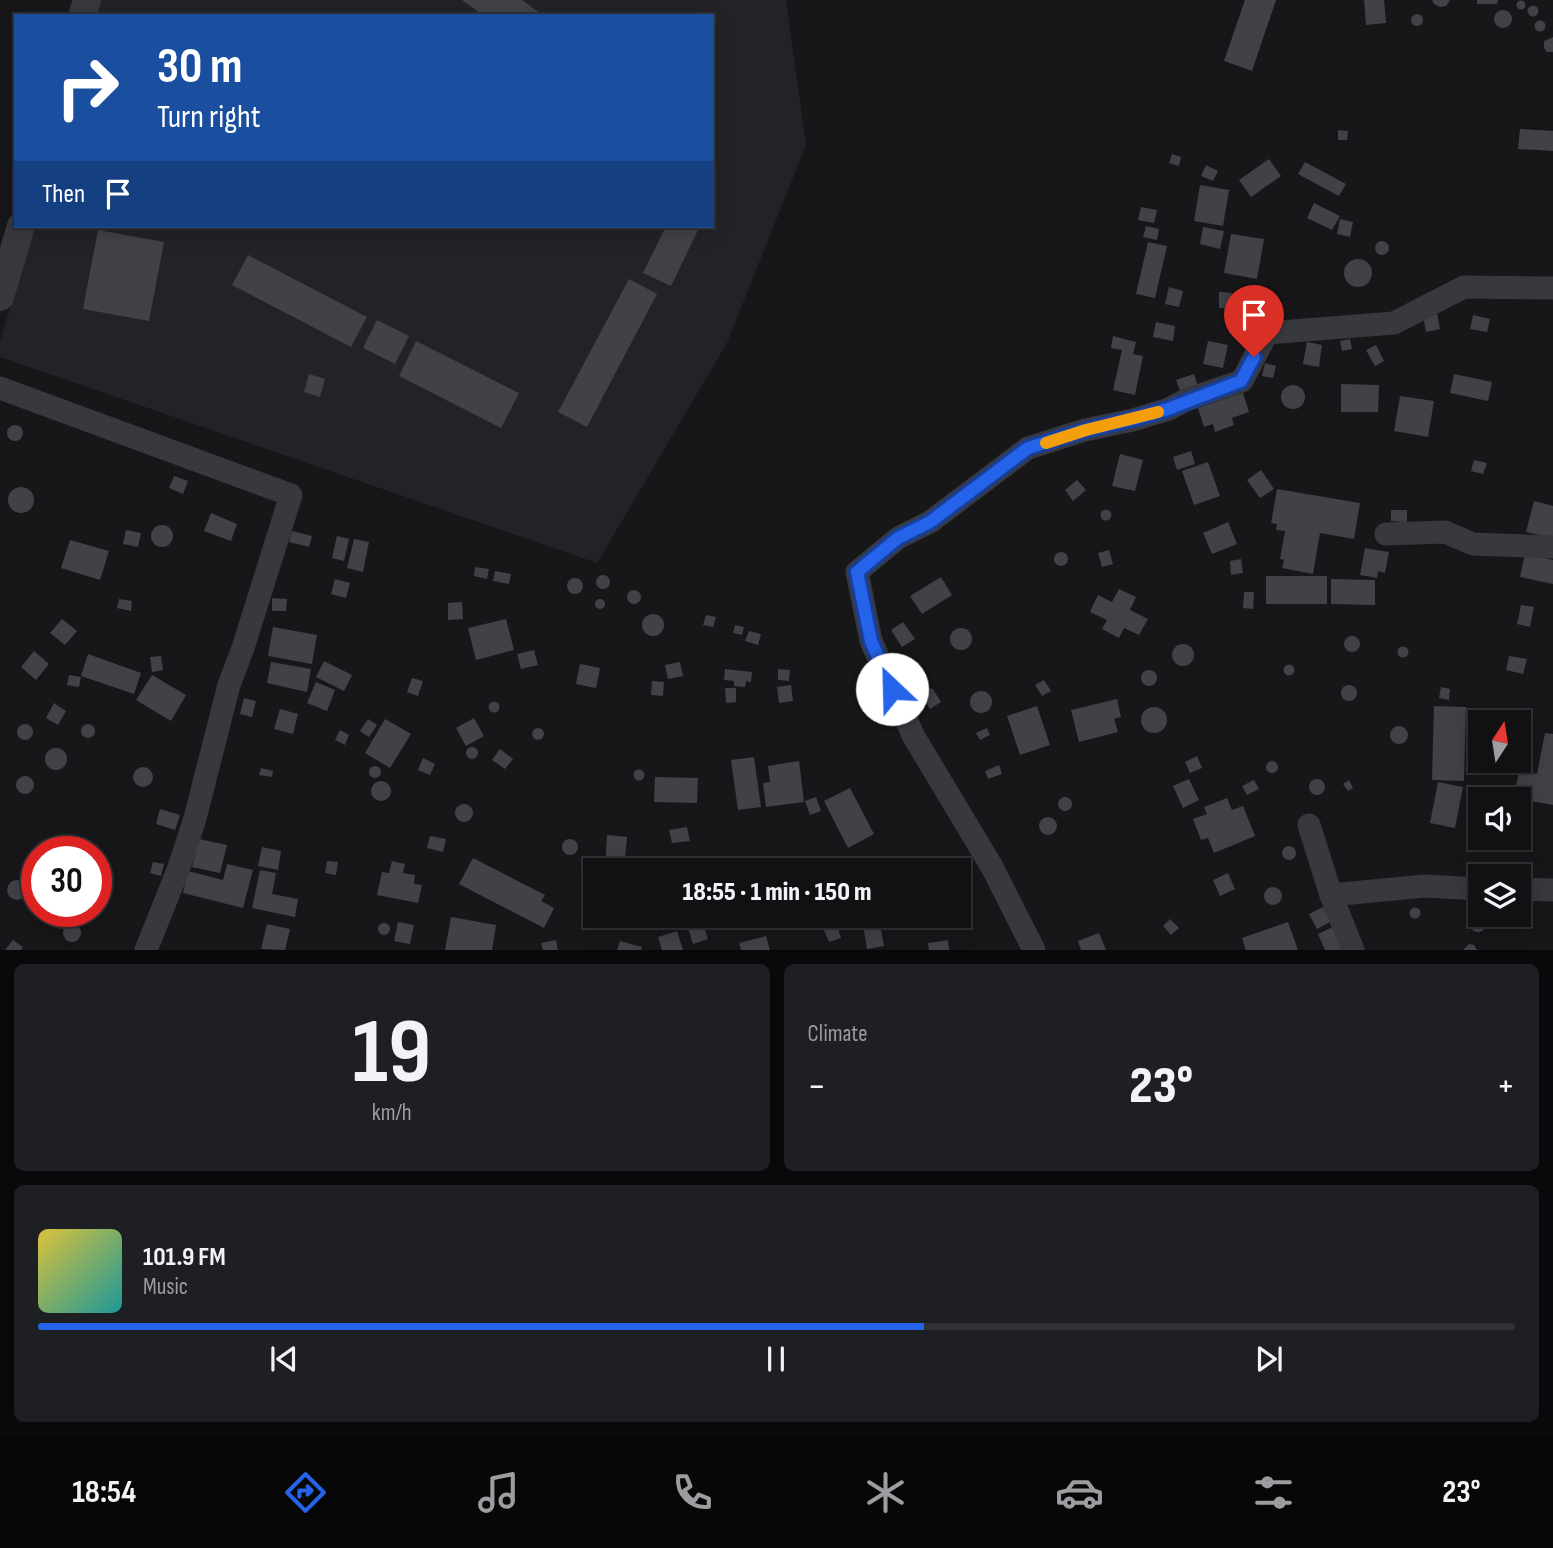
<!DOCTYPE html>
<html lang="en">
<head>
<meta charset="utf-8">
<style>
	body { margin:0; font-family:"Sofia Sans Condensed",sans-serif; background:#1e1f22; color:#f1f3f6; height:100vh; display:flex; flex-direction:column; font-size:26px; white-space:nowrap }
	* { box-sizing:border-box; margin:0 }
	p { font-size:23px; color:#9c9da0 }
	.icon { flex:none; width:38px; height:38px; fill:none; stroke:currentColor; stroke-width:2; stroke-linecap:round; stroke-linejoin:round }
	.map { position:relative; height:950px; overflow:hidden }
	.panel { display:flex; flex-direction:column; gap:14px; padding:14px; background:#09090b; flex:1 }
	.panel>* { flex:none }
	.hud { position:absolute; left:14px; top:14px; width:700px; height:214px; border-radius:0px; box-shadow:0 4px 18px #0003,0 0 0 2px #303134; background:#1a4fa0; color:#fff; overflow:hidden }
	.needle { width:46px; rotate:12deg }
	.controls { position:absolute; left:1468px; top:710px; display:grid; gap:14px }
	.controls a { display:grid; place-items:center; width:63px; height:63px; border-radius:0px; background:#111114; box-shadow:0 4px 18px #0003,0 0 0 2px #303134; font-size:35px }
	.speed { position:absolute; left:21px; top:836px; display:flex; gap:14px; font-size:35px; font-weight:700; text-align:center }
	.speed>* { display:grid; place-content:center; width:91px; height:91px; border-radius:50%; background:#111114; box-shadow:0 4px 18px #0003,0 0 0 2px #303134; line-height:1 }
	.speed .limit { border:10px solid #d22; background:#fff; color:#111 }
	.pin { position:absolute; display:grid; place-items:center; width:60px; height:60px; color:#fff; margin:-72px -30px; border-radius:50% 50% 50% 0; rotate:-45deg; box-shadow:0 0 7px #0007 }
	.pin .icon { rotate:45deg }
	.me { position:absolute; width:77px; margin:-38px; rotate:336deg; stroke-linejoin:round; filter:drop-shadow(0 0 5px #0008) }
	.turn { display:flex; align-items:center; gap:24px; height:147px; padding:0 28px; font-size:32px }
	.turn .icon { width:91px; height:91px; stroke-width:2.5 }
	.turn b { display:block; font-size:49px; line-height:60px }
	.then { display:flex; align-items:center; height:66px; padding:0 28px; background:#0003; gap:14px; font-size:26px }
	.big { font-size:52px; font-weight:800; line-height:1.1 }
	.panel .tile { flex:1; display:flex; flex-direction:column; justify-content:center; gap:10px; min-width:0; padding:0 24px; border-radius:10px; background:#1e1f22 }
	.panel .dial { align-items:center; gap:0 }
	.dial b { font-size:91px; line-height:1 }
	.song { display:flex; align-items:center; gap:21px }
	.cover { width:84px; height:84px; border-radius:10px; background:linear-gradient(135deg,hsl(50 70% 55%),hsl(180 70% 35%)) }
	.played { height:7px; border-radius:4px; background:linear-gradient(90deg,#2563eb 60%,#303134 60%) }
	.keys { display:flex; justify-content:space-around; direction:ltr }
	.heat { display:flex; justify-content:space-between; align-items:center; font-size:38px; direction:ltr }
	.panel .tiles { flex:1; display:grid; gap:14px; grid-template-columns:1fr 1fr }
	.tile:last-child { grid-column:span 2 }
	.trip { position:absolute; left:583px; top:858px; width:388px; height:70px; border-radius:0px; background:#111114; box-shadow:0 4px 18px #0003,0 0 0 2px #303134; font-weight:800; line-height:70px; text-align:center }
	.tab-bar { display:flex; height:112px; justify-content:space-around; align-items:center; background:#070708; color:#9c9da0 }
	.tab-bar .icon { width:49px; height:49px }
	.tab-bar .current { color:#2563eb }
	.tab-bar b { font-size:32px; color:#f1f3f6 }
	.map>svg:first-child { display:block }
</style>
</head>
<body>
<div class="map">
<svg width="1553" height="950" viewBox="0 0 1553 950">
	<rect width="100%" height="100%" fill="#17171a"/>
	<polygon fill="#232327" points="99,0 786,0 806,145 727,343 597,563 0,357 0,342 34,226 712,226 712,16 94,16"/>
	<g fill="#414247">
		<polygon points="462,0 522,0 544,16 484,16"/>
		<polygon points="1245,0 1276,0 1252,71 1224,61"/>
		<polygon points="1364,0 1384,0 1386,23 1366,25"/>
		<polygon points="1432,0 1450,0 1446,6 1440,7 1434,4"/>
		<polygon points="1477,0 1498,0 1497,4 1477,4"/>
		<circle cx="1521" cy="5" r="4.5"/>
		<circle cx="1533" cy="11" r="5.5"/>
		<circle cx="1503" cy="19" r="9"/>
		<circle cx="1417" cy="20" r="6"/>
		<circle cx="1540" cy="26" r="5.5"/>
		<polygon points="1553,37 1553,52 1547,52 1544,48 1544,41"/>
		<polygon points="1520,129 1553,131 1553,151 1518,149"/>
		<polygon points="1338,130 1348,131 1347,140 1338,140"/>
		<polygon points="1172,154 1181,157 1179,166 1169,163"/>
		<polygon points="1269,159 1281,176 1251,197 1239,180"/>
		<polygon points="1305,162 1346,184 1339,196 1298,174"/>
		<polygon points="1206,165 1218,171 1213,181 1201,176"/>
		<polygon points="1200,185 1229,190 1223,226 1194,221"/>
		<polygon points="1314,203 1340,216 1332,230 1307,218"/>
		<polygon points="1141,207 1157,210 1154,223 1138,220"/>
		<polygon points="1340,219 1353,222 1350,237 1337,234"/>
		<polygon points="666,226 700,226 671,286 643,273"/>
		<polygon points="1146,226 1159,229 1157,240 1143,237"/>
		<polygon points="1203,227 1224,231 1220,249 1200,244"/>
		<polygon points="98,230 164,242 149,321 83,309"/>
		<polygon points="1231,234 1264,239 1257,279 1224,273"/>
		<circle cx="1382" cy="248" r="7"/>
		<polygon points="1148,242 1167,246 1155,298 1136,294"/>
		<polygon points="248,255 367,317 351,347 232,285"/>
		<circle cx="1358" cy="273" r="14"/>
		<polygon points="629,279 657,294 587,427 558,412"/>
		<polygon points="1169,287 1183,291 1179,307 1165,304"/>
		<polygon points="1219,292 1232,293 1232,309 1219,308"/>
		<polygon points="1437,313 1440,329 1426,332 1423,316"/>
		<polygon points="1473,315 1490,319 1487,332 1470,329"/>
		<polygon points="377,320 409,336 395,364 363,348"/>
		<polygon points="1156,322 1175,326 1173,341 1153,337"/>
		<polygon points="1113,336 1136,342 1133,354 1143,356 1135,395 1113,390 1122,350 1111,348"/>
		<polygon points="1350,339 1352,349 1342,351 1340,341"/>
		<polygon points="416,341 519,393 501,428 399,376"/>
		<polygon points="1208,341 1228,345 1223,368 1203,364"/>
		<polygon points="1307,342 1322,345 1319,367 1303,364"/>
		<polygon points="1376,345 1384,361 1375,366 1366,350"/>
		<polygon points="1265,363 1276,366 1273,378 1262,376"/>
		<polygon points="309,374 325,379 320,397 304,392"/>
		<polygon points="1194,374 1199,390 1182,396 1176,380"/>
		<polygon points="1454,374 1492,382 1488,401 1450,393"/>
		<polygon points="1341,384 1379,385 1378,412 1341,412"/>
		<circle cx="1293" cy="397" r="12"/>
		<polygon points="1243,393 1249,412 1232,418 1234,425 1215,432 1213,424 1204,427 1198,408"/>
		<polygon points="1400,396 1434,401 1428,437 1394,431"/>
		<circle cx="15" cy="433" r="8"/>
		<polygon points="1191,451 1195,464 1177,470 1173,457"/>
		<polygon points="1120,454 1143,460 1135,491 1112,486"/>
		<polygon points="1474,460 1487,463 1483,474 1471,471"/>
		<polygon points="1208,462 1220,496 1194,505 1182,471"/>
		<polygon points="1261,470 1274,489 1260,498 1247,480"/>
		<polygon points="174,476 188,481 183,494 169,488"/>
		<polygon points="1077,480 1086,490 1073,501 1065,490"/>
		<circle cx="21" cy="500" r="13"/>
		<polygon points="1277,489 1360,503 1354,539 1320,533 1313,574 1282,568 1284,560 1280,559 1285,531 1276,530 1277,524 1271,523"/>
		<polygon points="1534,501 1553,506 1553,538 1526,532"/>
		<circle cx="1106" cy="515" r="5.5"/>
		<polygon points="1391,510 1407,510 1407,522 1391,521"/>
		<polygon points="211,513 237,524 231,541 204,531"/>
		<polygon points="1228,522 1237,544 1212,554 1203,533"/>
		<circle cx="162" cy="536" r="11"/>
		<polygon points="126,530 141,533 138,547 123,544"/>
		<polygon points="292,531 312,536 309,547 289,542"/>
		<polygon points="337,536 349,539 344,561 332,558"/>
		<polygon points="354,539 369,542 363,572 347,568"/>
		<polygon points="70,540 109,551 100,580 61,568"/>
		<polygon points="1365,548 1389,552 1385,573 1378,571 1377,578 1360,575"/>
		<polygon points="1109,550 1113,564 1102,567 1098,553"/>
		<circle cx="1061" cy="559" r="7"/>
		<polygon points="1525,554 1553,560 1553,584 1520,577"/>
		<polygon points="1241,559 1243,573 1231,575 1230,561"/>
		<polygon points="475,567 489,569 487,579 474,576"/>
		<polygon points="495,571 511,574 509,584 493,581"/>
		<circle cx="603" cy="582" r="7"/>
		<rect x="1266" y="576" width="61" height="28"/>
		<polygon points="941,577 952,595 922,614 910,596"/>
		<circle cx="575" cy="586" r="8"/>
		<polygon points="335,579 350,583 346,598 331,594"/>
		<polygon points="1331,579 1375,580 1375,605 1331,604"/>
		<polygon points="1119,589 1136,597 1130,610 1148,619 1139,635 1124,628 1119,638 1102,629 1107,620 1090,612 1098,595 1112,602"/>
		<circle cx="634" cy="597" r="7"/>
		<polygon points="1244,592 1254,592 1253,609 1243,608"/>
		<polygon points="272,598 287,599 286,611 272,611"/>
		<polygon points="119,599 132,601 131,611 117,608"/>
		<circle cx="600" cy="604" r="5"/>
		<polygon points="462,602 463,619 448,620 448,603"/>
		<polygon points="1521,605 1534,607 1530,627 1517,624"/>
		<circle cx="653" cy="625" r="11"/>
		<polygon points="706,615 716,617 713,627 703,625"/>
		<polygon points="62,619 77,631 65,645 50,633"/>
		<polygon points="506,619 514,650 476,660 468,628"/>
		<polygon points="903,622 915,639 902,647 891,630"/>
		<polygon points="735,625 744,627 742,635 733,633"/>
		<polygon points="273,627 317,635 312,664 268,656"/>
		<circle cx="961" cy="639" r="11"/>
		<polygon points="749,631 761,634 758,645 745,641"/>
		<circle cx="1352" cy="644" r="8"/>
		<circle cx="1183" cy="655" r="11"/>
		<circle cx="1403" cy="652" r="5.5"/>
		<polygon points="534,650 538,665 521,669 517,654"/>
		<polygon points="34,651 49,664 36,680 21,667"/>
		<polygon points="88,654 141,673 134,694 81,676"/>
		<polygon points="161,656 163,670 152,672 150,657"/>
		<polygon points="1509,656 1527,659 1523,674 1506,670"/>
		<polygon points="324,661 352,675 344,691 316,677"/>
		<polygon points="271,662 311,669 307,692 267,683"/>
		<polygon points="680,662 683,676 668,679 665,665"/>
		<polygon points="580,664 600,668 596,688 576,684"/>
		<circle cx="1289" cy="670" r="5.5"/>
		<polygon points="725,669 752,672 751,682 746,681 745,687 734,686 734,681 724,680"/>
		<polygon points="778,669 790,670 789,681 778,680"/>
		<circle cx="1149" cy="678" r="8"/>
		<polygon points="69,675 81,677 79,687 67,685"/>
		<polygon points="152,675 186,695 171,721 136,700"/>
		<polygon points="412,678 423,681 418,696 407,692"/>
		<polygon points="1044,680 1051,691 1042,696 1035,685"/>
		<polygon points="652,681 664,682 663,696 651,695"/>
		<polygon points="316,682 335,690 327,711 307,703"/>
		<circle cx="1349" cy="693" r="8"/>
		<polygon points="791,685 793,701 779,703 777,687"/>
		<polygon points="1441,687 1450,689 1449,700 1439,698"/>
		<polygon points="725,688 736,688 736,702 726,703"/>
		<polygon points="932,688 941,702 930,709 921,694"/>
		<circle cx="981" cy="702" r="11"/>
		<polygon points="244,698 256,701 252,717 240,714"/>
		<polygon points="1117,699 1121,717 1114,719 1118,732 1079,742 1071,710"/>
		<circle cx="494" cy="707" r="5.5"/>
		<polygon points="54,703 66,711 58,725 46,718"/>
		<polygon points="1037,706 1050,745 1020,755 1007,716"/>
		<polygon points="1434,706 1466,707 1464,781 1432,780"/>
		<circle cx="1154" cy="720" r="13"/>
		<polygon points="280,709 298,714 293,734 274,729"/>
		<polygon points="474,718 484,736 466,746 456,728"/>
		<polygon points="368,719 377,725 369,737 360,731"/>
		<polygon points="385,719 411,734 390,768 365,753"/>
		<circle cx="88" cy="731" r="7"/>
		<circle cx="25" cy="732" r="8"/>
		<circle cx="1399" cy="735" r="9"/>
		<circle cx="538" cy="734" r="6"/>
		<polygon points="987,728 990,735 980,740 976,733"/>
		<polygon points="340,730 349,735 345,745 335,740"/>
		<polygon points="1545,733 1553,734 1553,805 1514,798 1519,771 1537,774"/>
		<circle cx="472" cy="753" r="6"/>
		<circle cx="56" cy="759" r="11"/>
		<polygon points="500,749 513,759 505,769 492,760"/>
		<polygon points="1197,756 1202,768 1190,773 1185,762"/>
		<polygon points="754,757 761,807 738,810 731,760"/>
		<polygon points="423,758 435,764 430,775 418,770"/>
		<circle cx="1272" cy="767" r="6"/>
		<polygon points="799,761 804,802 766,807 763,783 770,782 768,766"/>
		<polygon points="999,765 1002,774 988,779 985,771"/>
		<circle cx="375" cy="772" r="6"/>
		<circle cx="143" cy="777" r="10"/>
		<polygon points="261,768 273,771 272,777 259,775"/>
		<circle cx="639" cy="775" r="5.5"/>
		<circle cx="25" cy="785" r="9"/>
		<polygon points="655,777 698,778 697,803 654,802"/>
		<circle cx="1317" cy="787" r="8"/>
		<polygon points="1189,779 1199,800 1183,808 1173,786"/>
		<polygon points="1254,780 1259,789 1247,795 1242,786"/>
		<polygon points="1349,780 1353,788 1348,791 1343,784"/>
		<circle cx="381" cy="791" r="10"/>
		<polygon points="1438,782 1463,787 1455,828 1430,823"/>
		<polygon points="850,788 874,834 848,848 824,801"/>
		<polygon points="816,797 821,811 810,815 805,801"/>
		<circle cx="1065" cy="804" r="7"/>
		<polygon points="1227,798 1232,810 1243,806 1255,836 1214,853 1208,838 1201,840 1193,819 1207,814 1204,807"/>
		<circle cx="464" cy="813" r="9"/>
		<polygon points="160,809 180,815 175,830 156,824"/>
		<circle cx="1048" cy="826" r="9"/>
		<polygon points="687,827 690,841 672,843 669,830"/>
		<polygon points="607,835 627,837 624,870 605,870"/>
		<polygon points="430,836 446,839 443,852 427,848"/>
		<polygon points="199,839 227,845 220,873 192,867"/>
		<circle cx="570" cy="847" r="8"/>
		<circle cx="1289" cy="853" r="7"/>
		<polygon points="262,847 281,851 278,870 258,866"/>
		<polygon points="473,858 545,895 541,901 554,908 544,928 459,884"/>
		<polygon points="327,861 338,862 336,875 325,873"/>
		<polygon points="392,861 405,864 403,873 415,875 414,884 422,885 418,903 377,895 382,872 389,873"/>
		<polygon points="153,862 164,864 161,876 150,873"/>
		<polygon points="227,864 253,870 243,908 183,893 188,871 223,880"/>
		<polygon points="260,870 276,873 272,894 298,899 295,917 252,908"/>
		<polygon points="1228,873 1235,889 1220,896 1213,880"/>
		<circle cx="17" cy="890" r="10"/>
		<circle cx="1273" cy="896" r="9"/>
		<polygon points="96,897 107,900 104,911 96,908"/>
		<polygon points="1323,907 1330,922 1317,929 1309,914"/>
		<circle cx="1415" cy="913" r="5.5"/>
		<polygon points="788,915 804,915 806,921 790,925"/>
		<circle cx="1478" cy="924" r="8"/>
		<polygon points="451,917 496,925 492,950 445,950"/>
		<polygon points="1170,919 1179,928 1171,935 1163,926"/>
		<polygon points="398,922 414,925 410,944 394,941"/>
		<polygon points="1288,922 1298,950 1246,950 1242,938"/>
		<circle cx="384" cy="929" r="6"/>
		<polygon points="880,923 884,946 867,949 863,925"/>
		<circle cx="72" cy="933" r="9"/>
		<polygon points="267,924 290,929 285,950 261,949"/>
		<polygon points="703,924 708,939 693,944 688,928"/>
		<polygon points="837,925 841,938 829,942 824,930"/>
		<polygon points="1335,926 1342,950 1325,950 1318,934"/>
		<polygon points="677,931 683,950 662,950 658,937"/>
		<polygon points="1099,933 1106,950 1081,950 1078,941"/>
		<polygon points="766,936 770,950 741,950 739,943"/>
		<polygon points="13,940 23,947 21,950 5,950"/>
		<polygon points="556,940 558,950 543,950 541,943"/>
		<polygon points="948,940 949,950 929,950 928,943"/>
		<polygon points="620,941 642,947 641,950 617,950"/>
		<polygon points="1469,944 1474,945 1477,950 1463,950"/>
	</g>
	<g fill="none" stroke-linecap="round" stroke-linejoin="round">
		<g stroke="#38393f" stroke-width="23">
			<polyline points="0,388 291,495 243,648 229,685 194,822 178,870 146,950"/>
			<polyline points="1386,534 1445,532 1473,544 1553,547"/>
			<polyline points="1309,825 1331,895 1353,950"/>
			<polyline points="1519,889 1553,890"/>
			<polyline points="1331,895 1425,886 1480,889"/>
			<polyline points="1034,950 992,867 914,737 871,641 857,572 898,538 930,522 1028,448 1085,430 1133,420 1169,409 1186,400 1242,381 1267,333 1394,323 1464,287 1553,288"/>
		</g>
		<g stroke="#38393f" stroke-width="28">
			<polyline points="82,16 87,0"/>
			<polyline points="0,297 21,226"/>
		</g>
	</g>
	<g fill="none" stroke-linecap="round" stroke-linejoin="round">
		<g stroke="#184099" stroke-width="18">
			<polyline id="route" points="892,689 871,641 857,572 898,538 930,522 1028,448 1086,430 1133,419 1168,409 1241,381 1254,357"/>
		</g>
		<use href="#route" stroke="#2563eb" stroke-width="12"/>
		<polyline stroke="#f59e0b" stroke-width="12" points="1046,443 1086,430 1158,412"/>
	</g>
</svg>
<div class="controls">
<a><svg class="needle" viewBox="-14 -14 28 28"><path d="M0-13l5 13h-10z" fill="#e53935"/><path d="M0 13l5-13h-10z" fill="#9c9da0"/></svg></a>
<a><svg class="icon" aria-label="sound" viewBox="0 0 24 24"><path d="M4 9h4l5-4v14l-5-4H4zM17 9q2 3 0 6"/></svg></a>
<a><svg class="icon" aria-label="layers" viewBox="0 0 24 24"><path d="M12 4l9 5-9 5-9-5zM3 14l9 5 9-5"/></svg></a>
</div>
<div class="speed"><div class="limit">30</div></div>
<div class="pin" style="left:1254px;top:357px;background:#d93025"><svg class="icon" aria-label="arrive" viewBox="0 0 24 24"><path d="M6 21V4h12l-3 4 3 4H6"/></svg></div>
<svg class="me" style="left:892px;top:689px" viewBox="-20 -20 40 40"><circle r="19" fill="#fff"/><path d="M0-13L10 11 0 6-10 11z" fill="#2563eb"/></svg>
<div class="trip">18:55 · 1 min · 150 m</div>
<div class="hud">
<div class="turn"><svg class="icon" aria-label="right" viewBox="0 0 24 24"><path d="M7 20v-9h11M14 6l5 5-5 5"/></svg><div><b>30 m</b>Turn right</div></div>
<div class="then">Then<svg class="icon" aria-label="arrive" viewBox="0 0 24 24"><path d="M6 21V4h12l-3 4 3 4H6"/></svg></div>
</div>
</div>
<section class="panel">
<div class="tiles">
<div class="tile dial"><b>19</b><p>km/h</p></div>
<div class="tile"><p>Climate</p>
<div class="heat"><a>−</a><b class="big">23°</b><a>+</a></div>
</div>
<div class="tile">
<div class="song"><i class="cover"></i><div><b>101.9 FM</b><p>Music</p></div></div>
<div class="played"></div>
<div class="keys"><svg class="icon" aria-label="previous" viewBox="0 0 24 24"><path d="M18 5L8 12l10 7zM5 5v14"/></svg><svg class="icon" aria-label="pause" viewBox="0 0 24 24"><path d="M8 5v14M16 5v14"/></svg><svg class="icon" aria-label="next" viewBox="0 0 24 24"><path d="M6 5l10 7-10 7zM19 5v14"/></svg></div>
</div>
</div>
</section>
<nav class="tab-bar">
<b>18:54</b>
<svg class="icon current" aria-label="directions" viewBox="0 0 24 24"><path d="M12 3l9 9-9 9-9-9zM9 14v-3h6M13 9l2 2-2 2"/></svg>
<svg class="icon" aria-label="music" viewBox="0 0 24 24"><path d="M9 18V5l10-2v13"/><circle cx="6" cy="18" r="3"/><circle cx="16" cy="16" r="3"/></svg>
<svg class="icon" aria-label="phone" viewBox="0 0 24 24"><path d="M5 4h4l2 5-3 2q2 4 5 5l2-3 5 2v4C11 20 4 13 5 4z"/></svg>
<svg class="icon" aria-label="climate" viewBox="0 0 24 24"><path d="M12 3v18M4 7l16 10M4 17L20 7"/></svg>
<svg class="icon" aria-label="car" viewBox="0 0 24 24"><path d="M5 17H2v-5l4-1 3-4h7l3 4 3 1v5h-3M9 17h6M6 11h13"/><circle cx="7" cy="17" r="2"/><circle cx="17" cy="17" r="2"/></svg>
<svg class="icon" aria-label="filters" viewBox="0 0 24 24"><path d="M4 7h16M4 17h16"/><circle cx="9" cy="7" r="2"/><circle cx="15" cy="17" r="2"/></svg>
<b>23°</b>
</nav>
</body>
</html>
